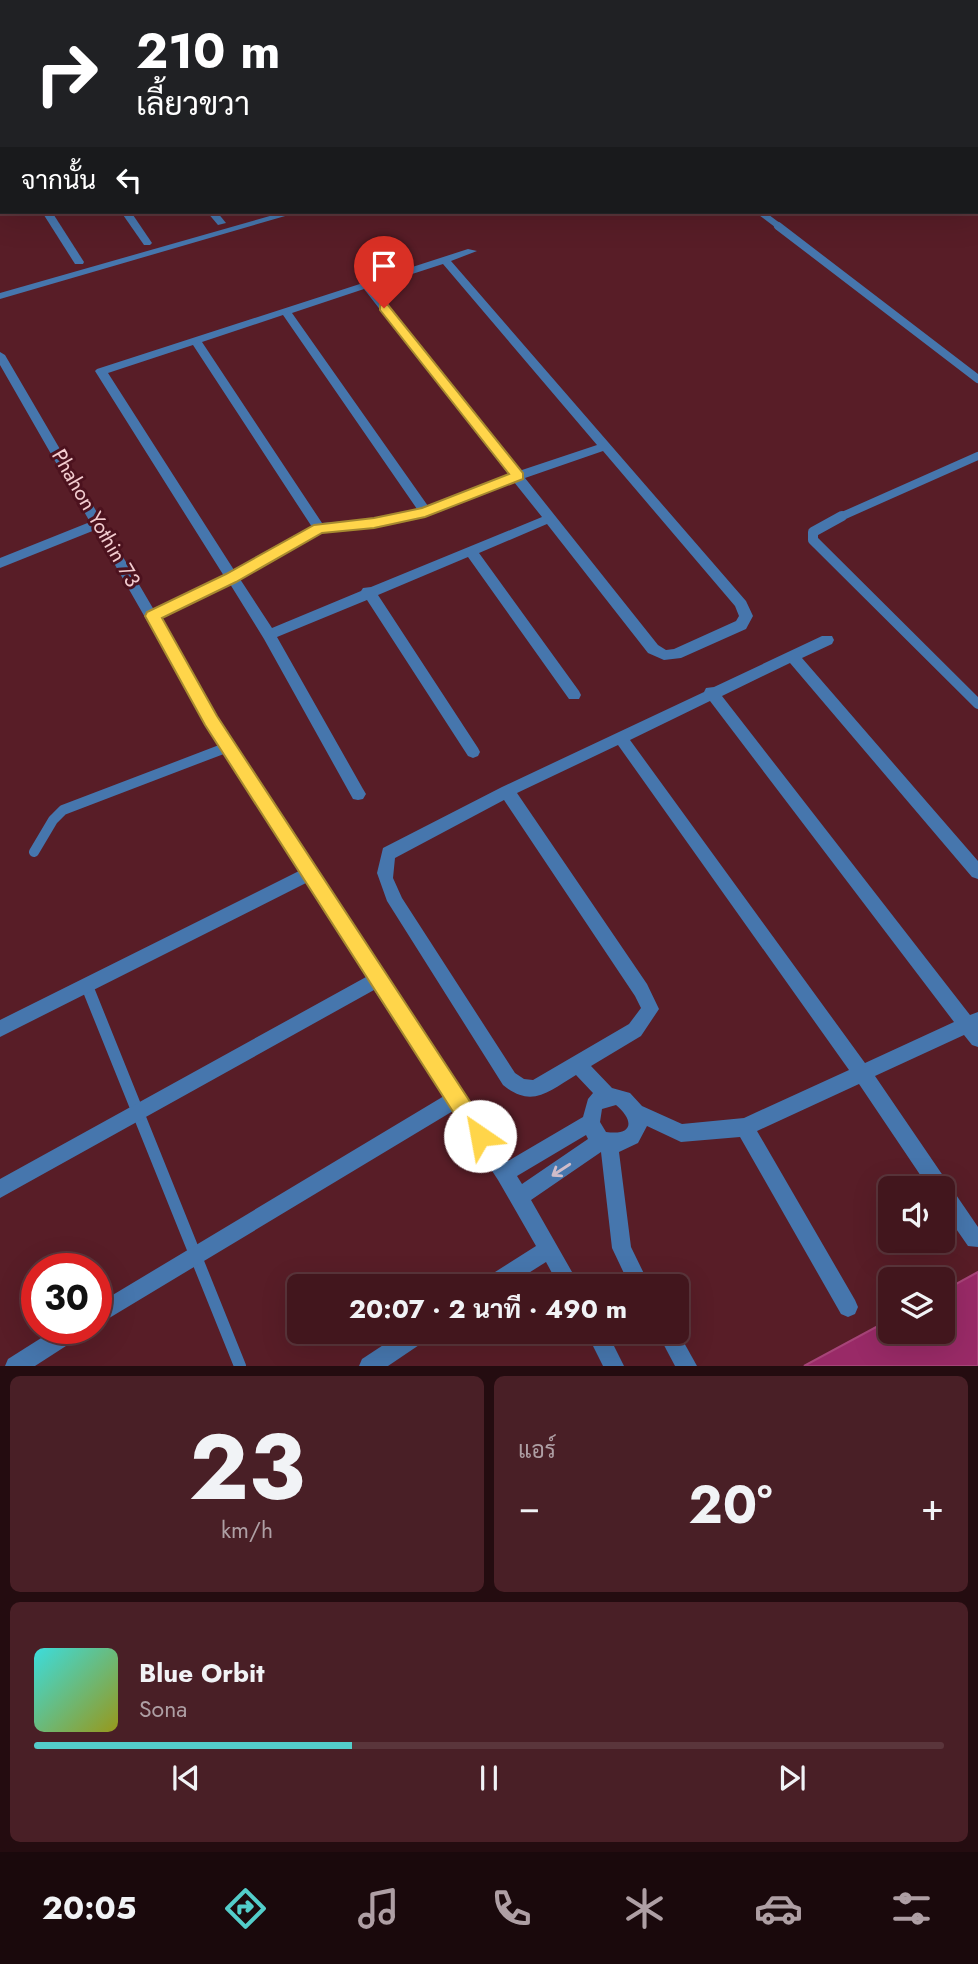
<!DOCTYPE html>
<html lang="th">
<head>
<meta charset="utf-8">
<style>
	body { margin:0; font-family:Jost,Sarabun,sans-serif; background:#491f26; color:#f1f3f6; height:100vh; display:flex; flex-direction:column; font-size:26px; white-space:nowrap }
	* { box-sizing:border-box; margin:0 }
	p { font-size:23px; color:#ae9fa4 }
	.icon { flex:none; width:38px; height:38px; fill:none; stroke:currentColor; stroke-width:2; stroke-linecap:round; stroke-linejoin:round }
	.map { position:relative; height:1366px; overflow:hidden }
	.details { display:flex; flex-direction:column; gap:10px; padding:10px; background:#240c10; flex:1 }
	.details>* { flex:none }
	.guide { position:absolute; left:0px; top:0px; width:978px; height:214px; box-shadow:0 7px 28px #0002,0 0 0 2px #5a353b; background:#202124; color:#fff; overflow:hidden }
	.controls { position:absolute; left:878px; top:1176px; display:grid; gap:14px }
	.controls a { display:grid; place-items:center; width:77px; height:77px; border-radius:10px; background:#42161d; box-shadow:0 7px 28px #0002,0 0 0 2px #5a353b; font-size:35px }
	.speed { position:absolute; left:21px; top:1253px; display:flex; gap:14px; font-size:35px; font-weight:700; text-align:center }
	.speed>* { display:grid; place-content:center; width:91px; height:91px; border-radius:50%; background:#42161d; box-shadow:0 7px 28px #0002,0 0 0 2px #5a353b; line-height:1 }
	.speed .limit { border:10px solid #d22; background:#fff; color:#111 }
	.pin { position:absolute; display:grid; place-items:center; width:60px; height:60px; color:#fff; margin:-72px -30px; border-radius:50% 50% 50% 0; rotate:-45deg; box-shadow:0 0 7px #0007 }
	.pin .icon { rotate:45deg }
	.me { position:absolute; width:77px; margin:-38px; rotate:327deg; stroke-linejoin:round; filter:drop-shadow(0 0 5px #0008) }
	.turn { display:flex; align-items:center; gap:24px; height:147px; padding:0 21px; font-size:32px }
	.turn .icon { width:91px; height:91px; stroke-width:2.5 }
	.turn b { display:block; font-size:49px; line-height:60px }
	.then { display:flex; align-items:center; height:66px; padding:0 21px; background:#0003; gap:14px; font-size:26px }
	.big { font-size:52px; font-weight:700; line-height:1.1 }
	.details .widget { flex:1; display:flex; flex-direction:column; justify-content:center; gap:10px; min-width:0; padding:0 24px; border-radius:10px; background:#491f26 }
	.details .dial { align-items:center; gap:0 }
	.dial b { font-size:91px; line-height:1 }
	.song { display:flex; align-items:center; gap:21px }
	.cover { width:84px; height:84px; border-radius:10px; background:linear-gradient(135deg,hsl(180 70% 55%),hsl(60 70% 35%)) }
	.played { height:7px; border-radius:4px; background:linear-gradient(90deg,#53cdca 35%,#5a353b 35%) }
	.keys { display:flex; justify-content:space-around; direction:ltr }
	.heat { display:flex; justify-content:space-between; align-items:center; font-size:38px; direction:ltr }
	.details .tiles { flex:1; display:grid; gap:10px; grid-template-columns:1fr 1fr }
	.widget:last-child { grid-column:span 2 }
	.trip { position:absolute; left:287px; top:1274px; width:402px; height:70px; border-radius:10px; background:#42161d; box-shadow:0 7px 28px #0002,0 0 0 2px #5a353b; font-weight:700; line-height:70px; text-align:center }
	.menu { display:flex; height:112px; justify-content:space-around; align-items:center; background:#1a090c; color:#ae9fa4 }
	.menu .icon { width:49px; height:49px }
	.menu .on { color:#53cdca }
	.menu b { font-size:32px; color:#f1f3f6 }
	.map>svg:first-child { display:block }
</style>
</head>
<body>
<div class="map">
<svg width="978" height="1366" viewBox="0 0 978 1366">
	<rect width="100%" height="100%" fill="#581d27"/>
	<polygon fill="#992a67" stroke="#a74478" stroke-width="2" points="978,1272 978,1366 804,1366 891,1319 891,1332 943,1332 943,1291"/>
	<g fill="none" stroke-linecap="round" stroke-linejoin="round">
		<g stroke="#4676ad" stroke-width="6">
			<polyline points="802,0 805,2"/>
			<polyline points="0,5 2,9"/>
			<polyline points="760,212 780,227"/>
		</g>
		<g stroke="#4676ad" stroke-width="8">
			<polyline points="778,226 978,379"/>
			<polyline points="838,518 978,456"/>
		</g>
		<g stroke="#4676ad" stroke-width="10">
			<polyline points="842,516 813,532 813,540 978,704"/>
			<polyline points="34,852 53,820 63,810 228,747"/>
		</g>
		<polyline stroke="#4676ad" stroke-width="12" points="87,986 240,1366"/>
		<g fill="#4676ad" fill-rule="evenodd">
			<rect x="15" y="0" width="8" height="2"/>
			<polygon points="27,0 35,0 26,2"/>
			<polygon points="86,0 94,0 85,2"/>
			<rect x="156" y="0" width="8" height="2"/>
			<rect x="237" y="0" width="8" height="2"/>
			<polygon points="377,0 385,0 376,2"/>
			<polygon points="0,35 2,35 0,42"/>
			<polygon points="0,50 2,50 0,57"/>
			<polygon points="2,196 2,204 0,205 0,197"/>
			<polygon points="42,212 52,212 84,262 83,264 75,264"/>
			<polygon points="121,212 131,212 152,243 150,245 144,245"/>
			<polygon points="207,212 217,212 226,223 218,225"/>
			<polygon points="284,212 299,212 0,299 0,293"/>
			<path d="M 468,249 L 477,251 L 451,261 L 746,601 L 753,616 L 746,629 L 681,658 L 664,660 L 648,653 L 547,524 L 479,553 L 579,691 L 581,695 L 579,699 L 569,699 L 468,557 L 378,595 L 478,748 L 480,752 L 478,756 L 473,758 L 468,756 L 367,600 L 277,637 L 363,789 L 366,794 L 363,799 L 358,800 L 353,799 L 264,639 L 230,584 L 159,619 C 268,804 388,982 508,1161 L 583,1117 L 588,1099 L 593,1093 L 576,1075 C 549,1091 532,1109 503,1085 L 387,901 L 377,873 L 383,848 L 502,787 L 704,692 L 706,688 L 714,687 L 822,636 L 832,636 L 834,640 L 832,644 L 802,658 L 978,861 L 978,879 L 972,877 L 790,663 L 722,696 L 970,1015 L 978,1012 L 978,1047 L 972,1045 L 964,1035 L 875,1076 L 978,1227 L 978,1247 L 968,1246 L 943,1210 L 943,1188 L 929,1188 L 859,1084 L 757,1131 L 855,1300 L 858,1307 L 855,1314 L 848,1317 L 841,1314 L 740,1137 L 681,1142 L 647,1126 L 638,1143 L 619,1152 L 631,1247 L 650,1286 L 630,1286 L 612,1248 L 601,1152 L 531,1200 L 580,1286 L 559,1286 L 546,1262 L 508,1286 L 481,1286 L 484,1279 L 536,1246 L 498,1180 L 453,1111 L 96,1326 L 96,1305 L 444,1096 L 374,990 L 0,1198 L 0,1179 L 366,977 L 306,883 L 0,1037 L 0,1020 L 299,871 L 206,724 L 95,530 L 0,568 L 0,558 L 90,522 L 0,365 L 0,352 L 5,355 L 154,610 L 224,576 L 95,371 L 97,369 ZM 443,264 L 597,445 L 519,471 L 372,287 ZM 364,289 L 509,475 L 428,506 L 292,313 ZM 283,315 L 417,509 L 374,519 L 322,523 L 202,342 ZM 193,345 L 312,527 L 234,570 L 108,373 ZM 603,451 L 735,606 L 739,616 L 736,621 L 674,649 L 666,650 L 658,645 L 525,478 ZM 514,482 L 542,517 L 371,587 L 363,588 L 361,591 L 272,628 L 240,579 L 322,532 L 374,527 L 425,516 ZM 710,701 L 954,1022 L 865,1063 L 630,740 ZM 618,745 L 849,1070 L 744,1118 L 682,1124 L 642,1106 L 630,1093 L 612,1088 L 591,1066 L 641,1036 L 659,1009 L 647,984 L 517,793 ZM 504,800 L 635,996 L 641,1008 L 629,1024 L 533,1080 L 524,1079 L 515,1073 L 402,898 L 393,878 L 395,858 ZM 616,1105 C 634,1120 634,1136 606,1132 L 600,1122 L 602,1109 ZM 586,1135 L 588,1139 L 522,1184 L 517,1176 Z"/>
			<polygon points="57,1328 86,1328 83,1335 35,1366 5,1366 8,1359"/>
			<polygon points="677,1330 697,1366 675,1366 657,1332"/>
			<polygon points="403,1332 431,1332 428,1339 388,1366 359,1366 362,1359"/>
			<polygon points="586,1332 607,1332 624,1366 603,1366"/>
		</g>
	</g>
	<defs><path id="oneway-shaft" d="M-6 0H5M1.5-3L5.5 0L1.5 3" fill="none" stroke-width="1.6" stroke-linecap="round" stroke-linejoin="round" transform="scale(1.75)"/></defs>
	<use stroke="#d0bcc9" href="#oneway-shaft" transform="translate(561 1170) rotate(147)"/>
	<polygon fill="#ffd54a" stroke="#a68a30" stroke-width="2" points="380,305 388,305 523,473 523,479 425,517 374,528 322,533 236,582 162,618 217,716 488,1129 491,1136 488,1143 480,1146 473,1143 205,725 145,616 147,612 226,574 314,525 374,518 422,508 509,474 380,310"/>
	<g text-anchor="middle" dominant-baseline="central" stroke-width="6" stroke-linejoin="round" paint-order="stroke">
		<g font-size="21" fill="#f3cdd0" stroke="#4c121e">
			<text transform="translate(96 518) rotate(60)">Phahon Yothin 73</text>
		</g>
	</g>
</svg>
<div class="controls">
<a><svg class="icon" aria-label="sound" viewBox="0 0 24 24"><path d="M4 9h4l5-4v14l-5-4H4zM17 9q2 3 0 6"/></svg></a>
<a><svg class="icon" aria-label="layers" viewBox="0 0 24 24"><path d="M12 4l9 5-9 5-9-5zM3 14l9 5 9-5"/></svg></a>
</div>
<div class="speed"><div class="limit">30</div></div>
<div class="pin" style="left:384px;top:308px;background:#d93025"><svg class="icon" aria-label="arrive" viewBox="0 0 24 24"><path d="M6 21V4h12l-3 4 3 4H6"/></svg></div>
<svg class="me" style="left:480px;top:1136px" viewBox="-20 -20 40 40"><circle r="19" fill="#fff"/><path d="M0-13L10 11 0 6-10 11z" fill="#ffd54a"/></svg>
<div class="trip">20:07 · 2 นาที · 490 m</div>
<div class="guide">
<div class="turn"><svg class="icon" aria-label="right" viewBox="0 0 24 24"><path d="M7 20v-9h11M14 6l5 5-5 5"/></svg><div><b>210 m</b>เลี้ยวขวา</div></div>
<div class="then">จากนั้น<svg class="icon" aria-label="left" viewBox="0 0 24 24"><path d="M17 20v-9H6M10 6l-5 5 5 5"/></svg></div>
</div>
</div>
<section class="details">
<div class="tiles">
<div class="widget dial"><b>23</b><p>km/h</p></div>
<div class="widget"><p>แอร์</p>
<div class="heat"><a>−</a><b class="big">20°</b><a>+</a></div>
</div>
<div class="widget">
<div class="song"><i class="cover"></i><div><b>Blue Orbit</b><p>Sona</p></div></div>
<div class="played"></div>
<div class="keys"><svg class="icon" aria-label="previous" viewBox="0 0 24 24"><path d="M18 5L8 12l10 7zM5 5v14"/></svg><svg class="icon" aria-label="pause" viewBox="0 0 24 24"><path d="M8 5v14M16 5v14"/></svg><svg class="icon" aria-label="next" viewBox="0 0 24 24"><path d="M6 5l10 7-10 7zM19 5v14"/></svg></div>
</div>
</div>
</section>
<nav class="menu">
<b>20:05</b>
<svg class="icon on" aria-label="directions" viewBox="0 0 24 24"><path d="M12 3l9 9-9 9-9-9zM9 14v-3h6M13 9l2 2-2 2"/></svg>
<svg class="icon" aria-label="music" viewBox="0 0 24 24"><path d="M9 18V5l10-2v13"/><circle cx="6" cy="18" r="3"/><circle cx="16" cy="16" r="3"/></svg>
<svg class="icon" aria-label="phone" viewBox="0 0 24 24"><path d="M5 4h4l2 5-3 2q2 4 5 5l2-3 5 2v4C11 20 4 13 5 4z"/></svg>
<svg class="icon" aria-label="climate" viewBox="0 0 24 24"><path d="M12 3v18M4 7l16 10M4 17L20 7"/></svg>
<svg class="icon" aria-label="car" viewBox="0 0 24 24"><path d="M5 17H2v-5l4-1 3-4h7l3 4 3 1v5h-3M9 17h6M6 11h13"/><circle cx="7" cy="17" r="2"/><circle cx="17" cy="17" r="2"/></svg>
<svg class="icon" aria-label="filters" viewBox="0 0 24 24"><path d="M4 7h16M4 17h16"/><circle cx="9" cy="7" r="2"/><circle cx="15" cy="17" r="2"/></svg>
</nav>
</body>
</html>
